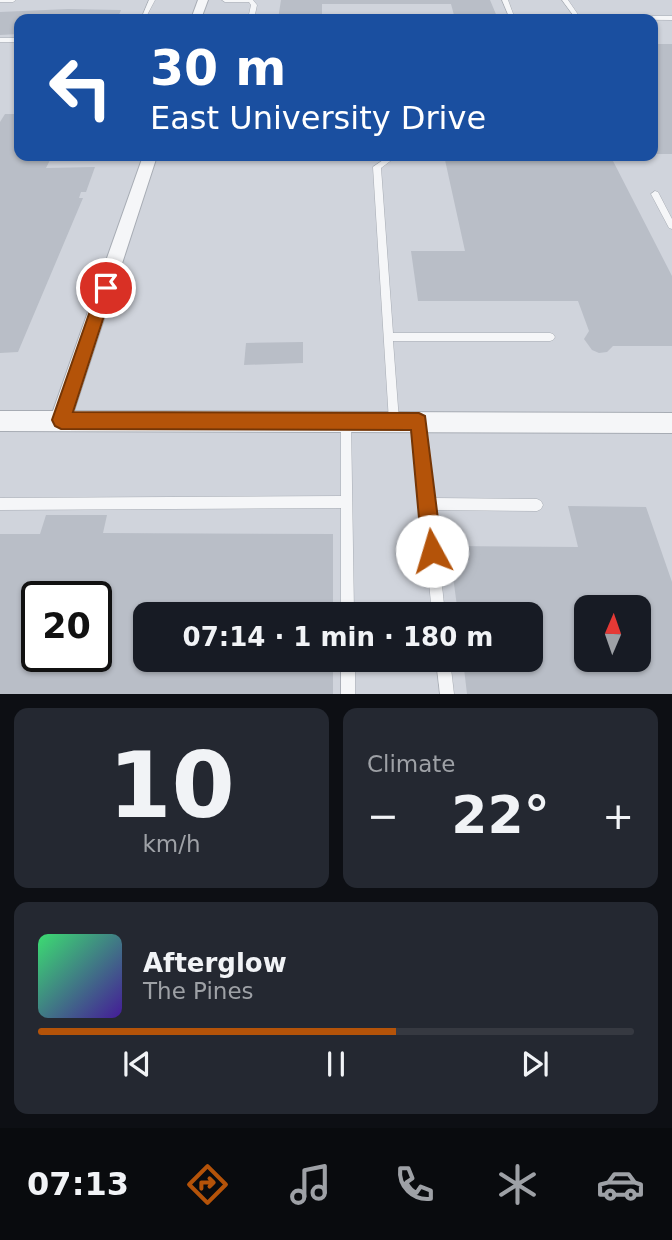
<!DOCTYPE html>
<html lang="en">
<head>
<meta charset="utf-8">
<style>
	body { margin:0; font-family:"DejaVu Sans",sans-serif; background:#242831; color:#f1f3f6; height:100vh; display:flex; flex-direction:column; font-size:26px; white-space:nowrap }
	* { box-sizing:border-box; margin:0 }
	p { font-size:23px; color:#9ea1a6 }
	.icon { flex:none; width:38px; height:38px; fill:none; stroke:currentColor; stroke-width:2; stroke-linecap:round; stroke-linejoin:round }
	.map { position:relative; height:694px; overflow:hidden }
	.sheet { display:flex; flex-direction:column; gap:14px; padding:14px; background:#0d0f14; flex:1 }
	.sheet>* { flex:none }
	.banner { position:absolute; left:14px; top:14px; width:644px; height:147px; border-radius:14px; box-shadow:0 2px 5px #0004; background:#1a4fa0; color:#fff; overflow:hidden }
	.needle { width:46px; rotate:2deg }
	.buttons { position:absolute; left:574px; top:595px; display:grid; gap:14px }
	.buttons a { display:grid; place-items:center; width:77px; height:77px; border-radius:14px; background:#171b24; box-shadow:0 2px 5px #0004; font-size:35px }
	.speed { position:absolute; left:21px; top:581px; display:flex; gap:14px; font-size:35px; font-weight:700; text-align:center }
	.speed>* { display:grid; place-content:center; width:91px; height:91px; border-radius:50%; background:#171b24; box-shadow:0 2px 5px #0004; line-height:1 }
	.speed .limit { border:4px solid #111; border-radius:10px; background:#fff; color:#111 }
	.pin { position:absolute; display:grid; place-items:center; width:60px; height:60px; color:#fff; margin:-30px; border:4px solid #fff; border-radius:50%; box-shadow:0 2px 7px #0007 }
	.me { position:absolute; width:77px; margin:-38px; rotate:354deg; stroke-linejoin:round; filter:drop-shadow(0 0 5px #0008) }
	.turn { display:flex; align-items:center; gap:24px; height:147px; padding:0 21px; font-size:32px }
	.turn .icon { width:91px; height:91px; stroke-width:2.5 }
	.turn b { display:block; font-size:49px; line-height:60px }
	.big { font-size:52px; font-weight:800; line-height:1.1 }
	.sheet .widget { flex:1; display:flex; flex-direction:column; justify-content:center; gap:10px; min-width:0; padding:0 24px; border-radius:14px; background:#242831 }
	.sheet .dial { align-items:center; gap:0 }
	.dial b { font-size:91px; line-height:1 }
	.song { display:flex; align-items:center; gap:21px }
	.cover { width:84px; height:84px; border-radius:10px; background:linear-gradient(135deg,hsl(140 70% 55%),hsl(260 70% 35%)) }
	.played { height:7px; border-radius:4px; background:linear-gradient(90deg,#b45309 60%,#363941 60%) }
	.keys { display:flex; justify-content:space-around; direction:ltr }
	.heat { display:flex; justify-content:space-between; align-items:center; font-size:38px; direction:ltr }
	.sheet .tiles { flex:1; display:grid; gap:14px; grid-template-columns:1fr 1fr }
	.widget:last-child { grid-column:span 2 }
	.trip { position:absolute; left:133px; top:602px; width:410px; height:70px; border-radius:14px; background:#171b24; box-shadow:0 2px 5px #0004; font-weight:800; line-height:70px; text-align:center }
	.tabs { display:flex; height:112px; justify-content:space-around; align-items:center; background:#090b0e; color:#9ea1a6 }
	.tabs .icon { width:49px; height:49px }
	.tabs .on { color:#b45309 }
	.tabs b { font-size:32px; color:#f1f3f6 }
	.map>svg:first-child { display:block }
</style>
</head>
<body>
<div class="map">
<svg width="672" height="694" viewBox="0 0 672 694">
	<rect width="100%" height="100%" fill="#e2e5ea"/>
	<path fill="#d0d4dc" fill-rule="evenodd" d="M 0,0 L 672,0 L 672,694 L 0,694 ZM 19,19 L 653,19 L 653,156 L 19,156 ZM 37,597 L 96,597 L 96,656 L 37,656 ZM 586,607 L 639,607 L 639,660 L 586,660 ZM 145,614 L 530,614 L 530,660 L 145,660 Z"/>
	<g fill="#b9bec7" fill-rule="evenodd">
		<polygon points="281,0 490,0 498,19 455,19 451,4 322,4 322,19 278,19"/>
		<polygon points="68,9 121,10 119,15 121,15 119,19 19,19 19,34 0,35 0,12"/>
		<rect x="653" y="44" width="19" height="110"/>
		<polygon points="5,114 19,114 19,156 52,156 46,168 95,167 86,192 81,192 79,198 83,198 18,352 0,353 0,122"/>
		<polygon points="612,159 672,276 672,346 613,346 607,352 599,353 592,350 584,339 589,331 578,301 418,301 411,251 465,251 445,160"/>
		<polygon points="303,342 303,363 244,365 246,343"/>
		<path d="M 568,506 L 646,507 L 672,582 L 672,694 L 467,694 L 463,660 L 530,660 L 530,614 L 458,614 L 449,546 L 578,547 ZM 586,607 L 639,607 L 639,660 L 586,660 Z"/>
		<path d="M 46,515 L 107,515 L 103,533 L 333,534 L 333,614 L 145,614 L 145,660 L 333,660 L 333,694 L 0,694 L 0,534 L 40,534 ZM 37,597 L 96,597 L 96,656 L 37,656 Z"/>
	</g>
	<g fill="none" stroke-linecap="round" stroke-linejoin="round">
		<g stroke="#a7acb4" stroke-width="1">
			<g id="lane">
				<polygon points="0,0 16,0 13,2 0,2"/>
				<polygon points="149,0 155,0 145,19 141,19"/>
				<polygon points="222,0 253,0 257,5 254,19 248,19 251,5 249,2 225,2"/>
				<polygon points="502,0 508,0 515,19 510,19"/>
				<polygon points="562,0 568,0 579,16 672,16 672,20 576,19"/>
				<rect x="0" y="38" width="19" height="4"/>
				<polygon points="389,156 397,156 381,168 393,333 550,333 553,334 555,337 553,340 550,341 393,341 399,421 398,424 394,426 390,424 389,421 373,167"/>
				<polygon points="655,191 658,192 672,219 672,229 669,228 651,194"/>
				<polygon points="346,417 350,418 351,422 354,614 341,614 341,508 0,510 0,498 341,496 341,422 342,418"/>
				<polygon points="419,417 423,418 424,422 433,498 537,499 541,501 543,505 541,509 537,511 434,510 445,614 432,614 414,422 415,418"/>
				<rect x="341" y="660" width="14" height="34"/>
				<polygon points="436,660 450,660 454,694 440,694"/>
			</g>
		</g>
		<g stroke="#a7acb4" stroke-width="2">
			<g id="street">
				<polygon points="198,0 208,0 201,19 191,19"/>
				<polygon points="143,156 157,156 74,411 672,413 672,433 0,431 0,411 53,411"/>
			</g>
		</g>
		<use href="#lane" fill="#f5f6f8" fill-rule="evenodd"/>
		<use href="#street" fill="#f5f6f8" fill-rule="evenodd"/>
	</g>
	<polygon fill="#b45309" stroke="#753606" stroke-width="2" points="106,282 113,288 73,412 419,413 425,416 442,551 439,558 432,561 425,558 422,551 411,430 61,429 55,426 52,420 98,288"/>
</svg>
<div class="buttons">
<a><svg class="needle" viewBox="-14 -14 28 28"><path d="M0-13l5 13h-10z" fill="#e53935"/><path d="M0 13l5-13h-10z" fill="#9ea1a6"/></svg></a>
</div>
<div class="speed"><div class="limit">20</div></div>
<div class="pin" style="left:106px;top:288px;background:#d93025"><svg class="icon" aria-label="arrive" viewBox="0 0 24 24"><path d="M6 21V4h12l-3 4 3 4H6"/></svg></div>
<svg class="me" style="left:432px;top:551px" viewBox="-20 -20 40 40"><circle r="19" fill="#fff"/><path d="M0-13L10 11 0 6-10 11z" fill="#b45309"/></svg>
<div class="trip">07:14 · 1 min · 180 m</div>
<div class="banner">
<div class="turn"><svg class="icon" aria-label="left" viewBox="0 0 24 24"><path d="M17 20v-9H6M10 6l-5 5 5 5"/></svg><div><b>30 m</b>East University Drive</div></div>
</div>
</div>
<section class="sheet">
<div class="tiles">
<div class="widget dial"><b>10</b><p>km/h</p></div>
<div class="widget"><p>Climate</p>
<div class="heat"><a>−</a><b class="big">22°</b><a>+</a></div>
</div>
<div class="widget">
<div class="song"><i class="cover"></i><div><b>Afterglow</b><p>The Pines</p></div></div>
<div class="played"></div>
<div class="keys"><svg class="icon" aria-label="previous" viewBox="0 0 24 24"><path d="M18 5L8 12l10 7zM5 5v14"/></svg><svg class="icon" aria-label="pause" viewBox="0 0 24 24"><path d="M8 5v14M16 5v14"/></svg><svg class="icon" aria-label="next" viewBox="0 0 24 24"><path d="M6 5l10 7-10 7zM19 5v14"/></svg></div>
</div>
</div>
</section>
<nav class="tabs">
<b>07:13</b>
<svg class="icon on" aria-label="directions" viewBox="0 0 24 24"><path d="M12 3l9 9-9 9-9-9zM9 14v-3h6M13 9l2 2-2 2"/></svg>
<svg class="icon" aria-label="music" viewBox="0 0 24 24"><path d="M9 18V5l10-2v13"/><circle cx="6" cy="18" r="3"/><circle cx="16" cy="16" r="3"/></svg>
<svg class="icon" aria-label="phone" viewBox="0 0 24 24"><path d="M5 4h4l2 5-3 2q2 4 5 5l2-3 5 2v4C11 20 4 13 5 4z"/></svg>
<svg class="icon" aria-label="climate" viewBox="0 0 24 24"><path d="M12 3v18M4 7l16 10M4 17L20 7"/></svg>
<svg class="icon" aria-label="car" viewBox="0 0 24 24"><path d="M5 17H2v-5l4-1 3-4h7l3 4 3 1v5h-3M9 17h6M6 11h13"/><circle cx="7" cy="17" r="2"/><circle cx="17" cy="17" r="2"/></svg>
</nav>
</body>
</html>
